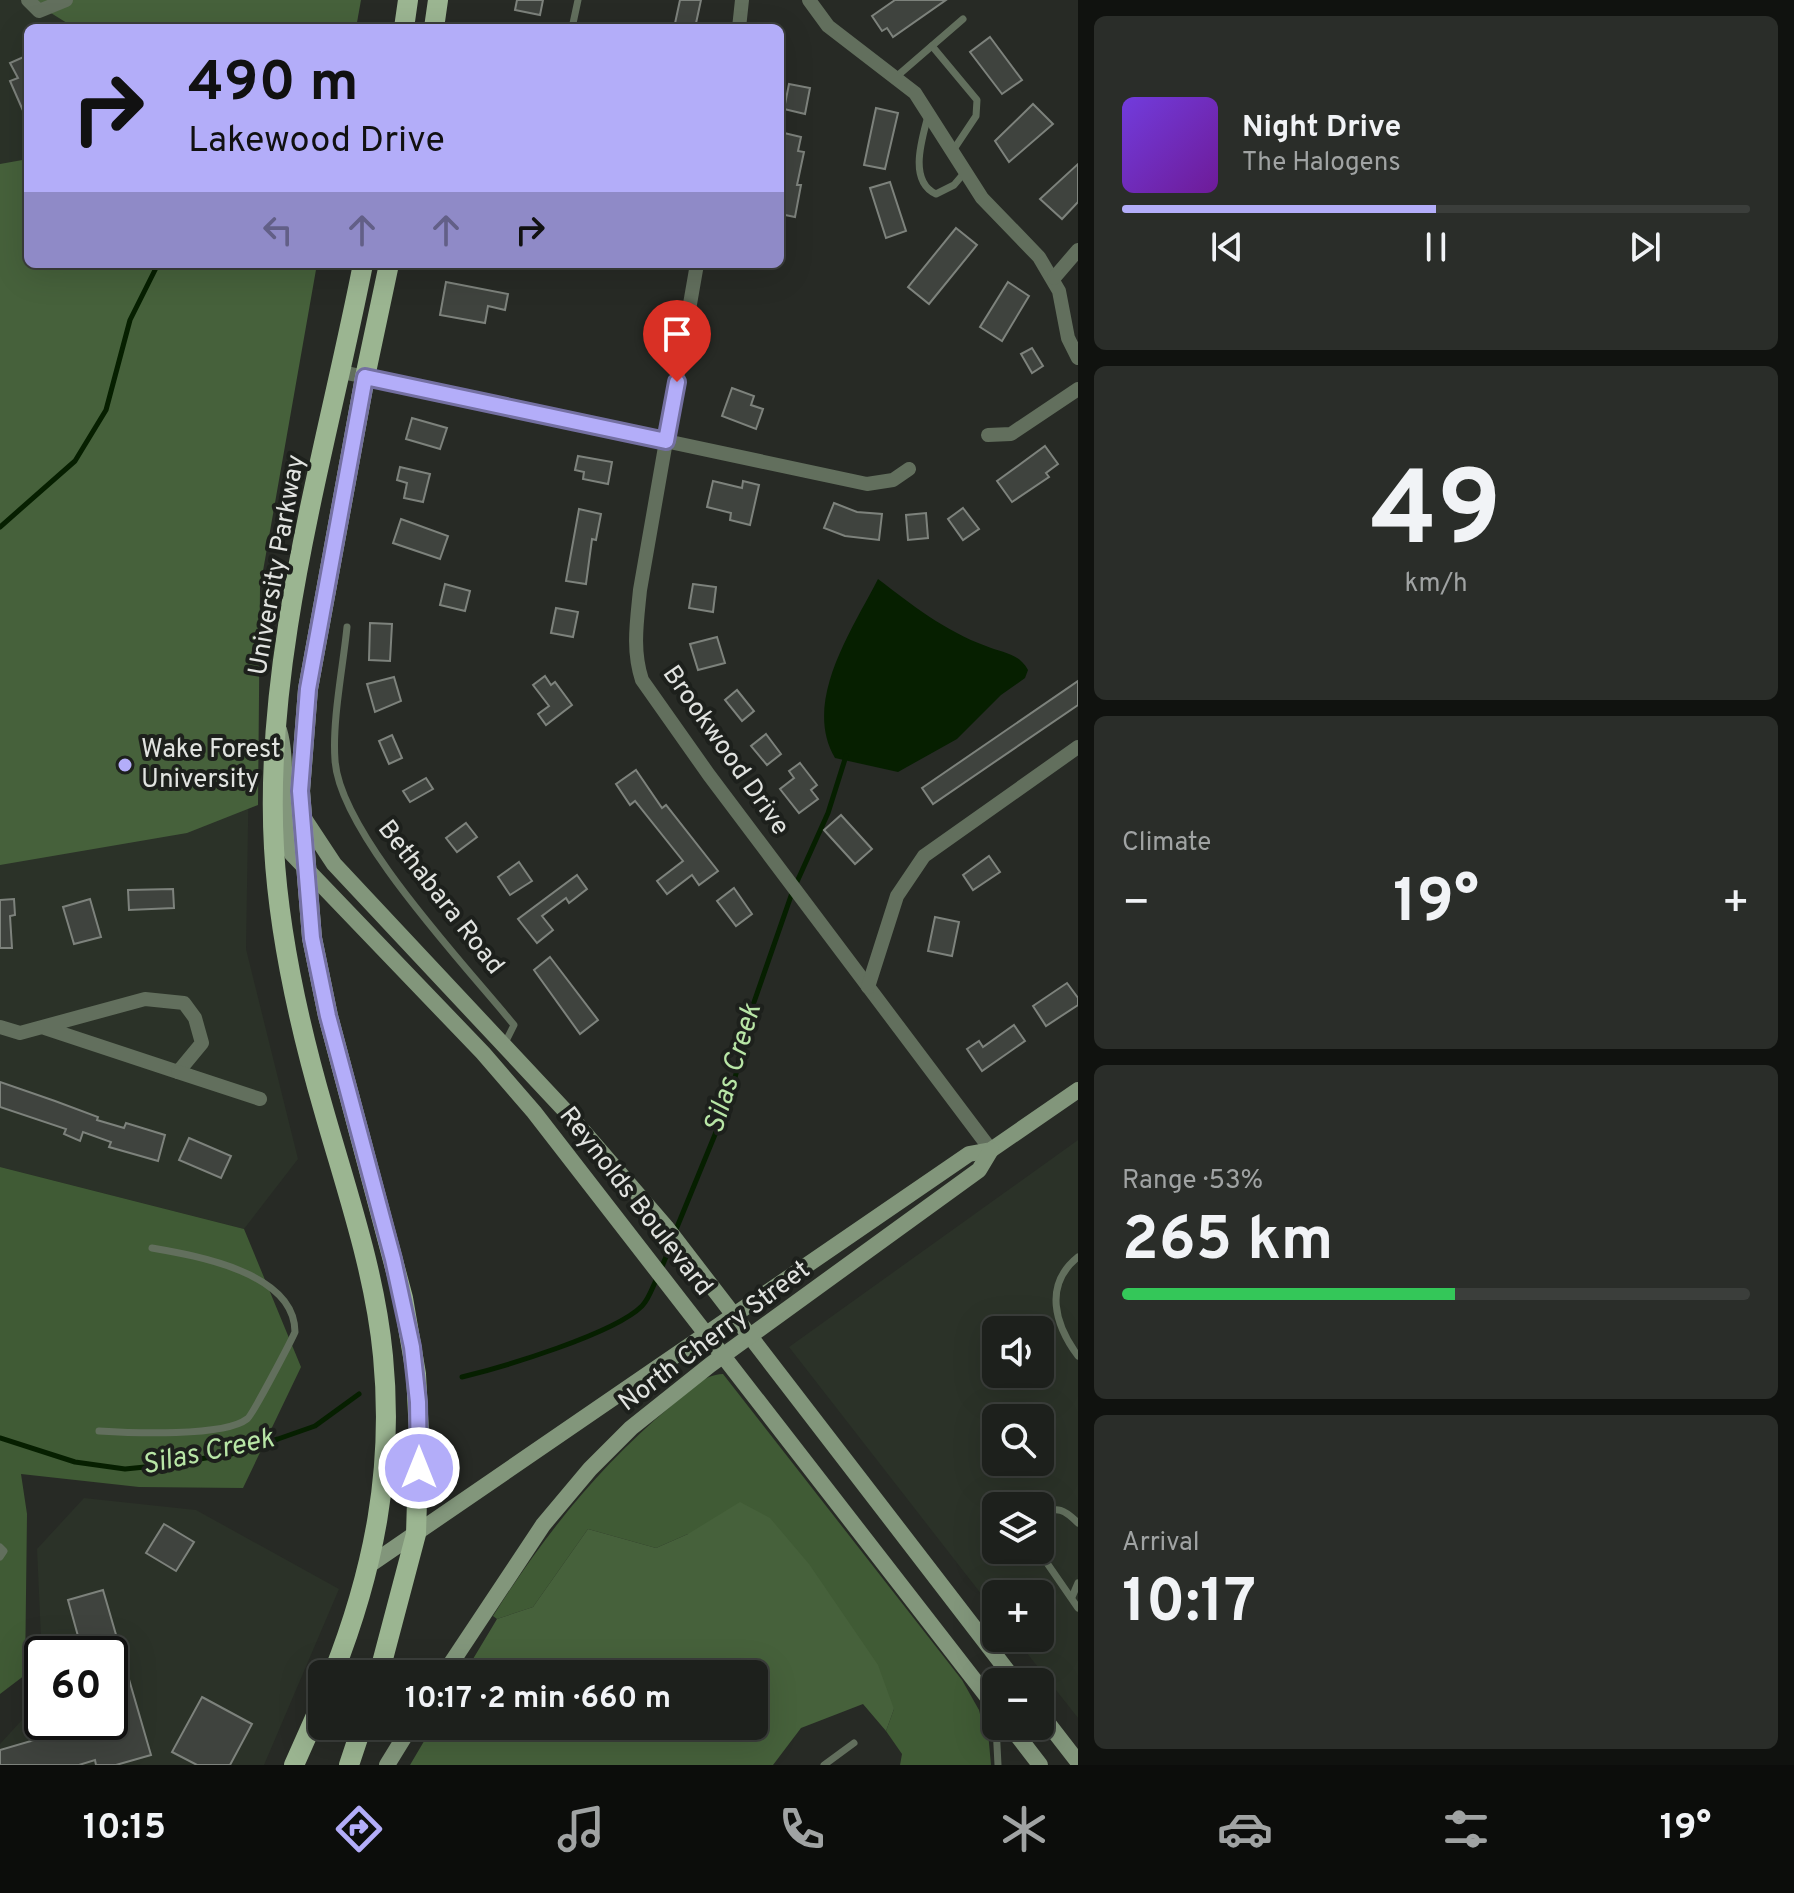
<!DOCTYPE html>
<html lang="en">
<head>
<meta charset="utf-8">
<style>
	body { margin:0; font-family:Overpass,sans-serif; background:#2a2d29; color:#f1f3f6; height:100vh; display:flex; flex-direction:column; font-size:30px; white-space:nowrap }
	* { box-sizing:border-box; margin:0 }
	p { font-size:26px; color:#a0a3a3 }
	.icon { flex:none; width:44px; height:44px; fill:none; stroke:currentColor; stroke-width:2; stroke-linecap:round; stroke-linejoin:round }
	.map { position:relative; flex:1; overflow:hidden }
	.details { display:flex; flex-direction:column; gap:16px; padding:16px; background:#10120f; width:716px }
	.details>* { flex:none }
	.banner { position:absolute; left:24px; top:24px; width:760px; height:244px; border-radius:12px; box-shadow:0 8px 32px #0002,0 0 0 2px #3b3e3b; background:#b3adf9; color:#111; overflow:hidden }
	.buttons { position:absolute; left:982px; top:1316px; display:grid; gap:16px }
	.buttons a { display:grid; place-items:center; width:72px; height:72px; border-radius:12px; background:#1d201c; box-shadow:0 8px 32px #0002,0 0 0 2px #3b3e3b; font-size:40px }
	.speed { position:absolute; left:24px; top:1636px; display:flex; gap:16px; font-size:40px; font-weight:700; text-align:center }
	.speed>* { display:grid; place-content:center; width:104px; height:104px; border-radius:50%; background:#1d201c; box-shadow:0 8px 32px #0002,0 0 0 2px #3b3e3b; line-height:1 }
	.speed .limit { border:4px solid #111; border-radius:12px; background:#fff; color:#111 }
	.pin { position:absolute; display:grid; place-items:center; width:68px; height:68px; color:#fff; margin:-82px -34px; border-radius:50% 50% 50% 0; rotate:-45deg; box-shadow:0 0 8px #0007 }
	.pin .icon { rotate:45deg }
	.me { position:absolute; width:88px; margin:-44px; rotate:0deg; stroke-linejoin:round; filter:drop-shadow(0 0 6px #0008) }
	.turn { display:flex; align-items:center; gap:28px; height:168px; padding:0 32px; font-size:36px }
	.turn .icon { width:104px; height:104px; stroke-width:2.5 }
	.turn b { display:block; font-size:56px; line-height:68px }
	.lanes { display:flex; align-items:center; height:76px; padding:0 32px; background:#0003; justify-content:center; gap:40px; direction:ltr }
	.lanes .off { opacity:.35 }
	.big { font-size:60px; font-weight:700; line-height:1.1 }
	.details .card { flex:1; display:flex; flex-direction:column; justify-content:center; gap:12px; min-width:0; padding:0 28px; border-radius:12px; background:#2a2d29 }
	.details .dial { align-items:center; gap:0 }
	.dial b { font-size:104px; line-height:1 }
	.song { display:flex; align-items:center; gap:24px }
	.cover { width:96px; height:96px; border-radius:12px; background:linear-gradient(135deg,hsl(260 70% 55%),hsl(280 70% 35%)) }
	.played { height:8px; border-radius:4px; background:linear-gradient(90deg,#b3adf9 50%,#3b3e3b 50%) }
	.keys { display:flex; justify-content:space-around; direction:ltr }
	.heat { display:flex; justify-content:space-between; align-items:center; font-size:44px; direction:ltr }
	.charge { height:12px; border-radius:6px; background:linear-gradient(90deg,#34c759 53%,#3b3e3b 0) }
	.trip { position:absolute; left:308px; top:1660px; width:460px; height:80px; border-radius:12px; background:#1d201c; box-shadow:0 8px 32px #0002,0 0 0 2px #3b3e3b; font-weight:700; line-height:80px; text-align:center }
	.tabs { display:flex; height:128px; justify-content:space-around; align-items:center; background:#0c0d0b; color:#a0a3a3 }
	.tabs .icon { width:56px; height:56px }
	.tabs .selected { color:#b3adf9 }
	.tabs b { font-size:36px; color:#f1f3f6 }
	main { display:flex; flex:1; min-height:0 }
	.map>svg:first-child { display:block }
</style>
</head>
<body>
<main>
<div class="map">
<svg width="1078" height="1765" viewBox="0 0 1078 1765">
	<rect width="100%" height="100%" fill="#272a25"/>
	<g fill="#2b3228" fill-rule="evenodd">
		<polygon points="0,0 348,0 343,28 28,28 28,264 252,582 246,949 298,1159 244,1229 0,1167"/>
		<path d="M 1078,1140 L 1078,1718 L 1015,1638 L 1040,1638 L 1040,1594 L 996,1594 L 996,1613 L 789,1347 ZM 996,1330 L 1040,1330 L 1040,1374 L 996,1374 ZM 996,1418 L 1040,1418 L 1040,1462 L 996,1462 ZM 996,1506 L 1040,1506 L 1040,1550 L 996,1550 Z"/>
		<polygon points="84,1498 196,1510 339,1589 264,1765 0,1765 0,1744 42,1698 42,1722 110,1722 110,1654 42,1654 42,1660 37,1549"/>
	</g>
	<g fill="#405b35">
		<polygon points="0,1167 244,1229 301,1367 243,1488 139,1487 21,1474 27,1514 25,1675 0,1694"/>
		<path d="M 723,1374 L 962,1680 L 979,1710 L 984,1731 L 988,1732 L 991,1765 L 900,1765 L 902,1754 L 886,1731 L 894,1709 L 688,1534 L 656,1548 L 588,1529 L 533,1607 L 497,1619 L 493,1616 C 543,1537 599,1466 671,1406 C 685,1394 703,1374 723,1374 Z"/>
	</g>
	<g fill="#46613b">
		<polygon points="30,0 361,0 356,28 75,28"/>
		<polygon points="28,159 28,264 317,264 260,588 258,805 187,833 0,865 0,164"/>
		<polygon points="740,1502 770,1518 809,1564 878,1665 894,1709 886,1731 863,1704 801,1728 773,1765 410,1765 433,1726 754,1726 754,1674 464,1674 497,1619 533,1607 588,1529 656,1548 688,1534"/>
	</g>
	<path fill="#061f00" d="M 878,579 C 912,605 945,631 986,646 C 1003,653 1019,653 1028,670 L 1025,678 L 1001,695 L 957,739 L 898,772 L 835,758 C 802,702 852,630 878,579 Z"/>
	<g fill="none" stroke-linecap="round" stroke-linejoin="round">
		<g stroke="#061f00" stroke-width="5">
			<polyline points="0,527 75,461 106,410 130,320 158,264"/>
			<polyline points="796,884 828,813 846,756"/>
			<polyline points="675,1232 730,1098 753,1005 792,893"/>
			<polyline points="661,1269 672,1242"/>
			<path d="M 462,1377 C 503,1367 614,1334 642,1306 C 649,1299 653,1286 657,1278"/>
			<polyline points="0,1438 75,1462 125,1469 155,1466 231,1454 278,1439 315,1426 359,1394"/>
		</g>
	</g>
	<g fill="#3f433e" stroke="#7d827c" stroke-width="2">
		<polygon points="517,0 543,0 540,15 515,10"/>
		<polygon points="680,0 701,0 695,28 674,28"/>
		<polygon points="895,0 946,0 893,37 887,28 882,31 872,16"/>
		<polygon points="990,37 1022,80 1002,94 970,52"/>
		<polygon points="28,55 28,122 10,81 18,78 10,63"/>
		<polygon points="789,84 810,88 805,114 784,109"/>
		<polygon points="1033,104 1053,124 1009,162 995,141"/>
		<polygon points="876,108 898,113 885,169 864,165"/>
		<polygon points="780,132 801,137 798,151 804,152 797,185 801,185 795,217 780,214"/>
		<polygon points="1078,164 1078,202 1062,219 1040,199"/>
		<polygon points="890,182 906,231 886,238 870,188"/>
		<polygon points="956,228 977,245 929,304 908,287"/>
		<polygon points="446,282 508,294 505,310 488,306 485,323 440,315"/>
		<polygon points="1008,282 1029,296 1002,341 980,327"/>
		<polygon points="1032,348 1043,366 1032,373 1021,354"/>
		<polygon points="732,388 754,396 751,405 763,409 756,429 722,416"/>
		<polygon points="412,418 447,428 440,449 406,439"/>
		<polygon points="1045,446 1058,464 1046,473 1049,477 1012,502 997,481"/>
		<polygon points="578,456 612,462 608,484 583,479 584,472 575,470"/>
		<polygon points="400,467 430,474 423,502 404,498 407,483 397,480"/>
		<polygon points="713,481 742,488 743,481 759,485 750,525 730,520 731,513 707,507"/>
		<polygon points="834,503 857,512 882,514 879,540 845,536 824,528"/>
		<polygon points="963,508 979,529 963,540 948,519"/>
		<polygon points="579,509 601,514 596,540 592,539 586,584 566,581"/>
		<polygon points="926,513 928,538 908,540 906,515"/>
		<polygon points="401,519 448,536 440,559 393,543"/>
		<polygon points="445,584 470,591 465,611 440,605"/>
		<polygon points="693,584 716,587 713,612 689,608"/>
		<polygon points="556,608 578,612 573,637 551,633"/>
		<polygon points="370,623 392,624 390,661 369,660"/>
		<polygon points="717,637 725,663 698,670 690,644"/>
		<polygon points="545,676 551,685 555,682 572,705 546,725 538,714 549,706 533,685"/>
		<polygon points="394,677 401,701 375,712 367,684"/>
		<polygon points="1078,681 1078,705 933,804 922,788"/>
		<polygon points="737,690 754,711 742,721 725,700"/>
		<polygon points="766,734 781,754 767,765 751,746"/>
		<polygon points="392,735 402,758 389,764 379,741"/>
		<polygon points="800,763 817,785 811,790 818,799 799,813 780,789 794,778 789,771"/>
		<polygon points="636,770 662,808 666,805 718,871 699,885 692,875 667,894 657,881 683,861 635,801 630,805 616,784"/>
		<polygon points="426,778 433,789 410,802 403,791"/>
		<polygon points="841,815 872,849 855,864 824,830"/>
		<polygon points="466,823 477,837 457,852 446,838"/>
		<polygon points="989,856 1000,872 973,890 963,875"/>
		<polygon points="519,862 532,881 510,895 498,877"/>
		<polygon points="577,875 587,889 569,903 566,898 542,916 553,930 537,943 518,919"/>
		<polygon points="734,888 752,914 736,926 717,901"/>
		<polygon points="173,889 174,908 129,910 128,890"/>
		<polygon points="14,899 15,915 10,916 12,948 0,948 0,900"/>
		<polygon points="90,899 101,937 74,944 63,907"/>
		<polygon points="935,917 959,922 952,956 928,951"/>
		<polygon points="550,957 598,1020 580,1034 534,970"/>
		<polygon points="1067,983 1078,998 1078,1005 1046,1026 1033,1006"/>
		<polygon points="1014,1025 1025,1041 982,1071 967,1049 979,1041 983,1047"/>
		<polygon points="0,1082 55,1101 98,1117 97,1120 124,1128 126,1123 165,1135 158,1161 109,1147 111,1142 83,1132 80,1141 64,1134 66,1129 0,1107"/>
		<polygon points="189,1138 231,1156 221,1178 179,1160"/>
		<polygon points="164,1524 194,1542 176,1571 146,1553"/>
		<polygon points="103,1590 151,1755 116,1765 96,1765 95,1760 79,1765 0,1765 0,1750 96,1722 110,1722 110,1654 83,1654 68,1600"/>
		<polygon points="202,1697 252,1724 230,1765 197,1765 172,1752"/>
	</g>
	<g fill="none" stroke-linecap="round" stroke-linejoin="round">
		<g stroke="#626f5d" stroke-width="7">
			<polyline points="572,28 578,0"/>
			<polyline points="932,46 977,100 976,116 952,152"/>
			<polyline points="896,77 963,19"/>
			<path d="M 928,116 C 922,139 908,181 936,194 L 954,185 L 965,172"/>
			<path d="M 347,627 C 343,667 332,721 335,760 C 339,832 466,966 514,1025 L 505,1043"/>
			<path d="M 1078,1257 C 1043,1285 1055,1325 1078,1356"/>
			<path d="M 99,1431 C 131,1433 224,1437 247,1419 C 252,1416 290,1343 295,1332 C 295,1273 198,1256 152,1248"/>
			<path d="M 1040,1515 C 1057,1505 1065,1510 1078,1523"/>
			<polyline points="0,1547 4,1551 0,1557"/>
			<polyline points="1038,1550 1078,1608"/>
			<polyline points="1072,1597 1078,1583"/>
			<polyline points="996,1726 998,1765"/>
			<polyline points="824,1765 854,1743"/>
		</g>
		<g stroke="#626f5d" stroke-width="14">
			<polyline points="28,0 39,11 66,0"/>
			<polyline points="809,0 828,26 915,93 982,198 1039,257 1059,291 1068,338 1078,358"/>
			<polyline points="739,28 742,0"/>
			<path d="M 697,264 L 640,590 C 637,621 632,650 642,680 L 709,775 L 991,1150"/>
			<polyline points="1054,278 1078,250"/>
			<polyline points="342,372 867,484 893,480 909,469"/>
			<polyline points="988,435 1011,434 1078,389"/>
			<polyline points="868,987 897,896 924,856 1078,747"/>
			<polyline points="0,1027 20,1033 145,999 184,1003 195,1018 202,1043 178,1072 45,1028"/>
			<polyline points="178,1072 260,1099"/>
		</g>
		<g stroke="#82967b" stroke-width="16">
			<path d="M 279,730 C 290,765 278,827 292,854 L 483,1053 L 534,1112 L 996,1708"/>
			<polyline points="303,817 334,864 571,1117 666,1227 1016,1682"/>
			<polyline points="371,1564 969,1154 991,1150 1078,1090"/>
			<polyline points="444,1674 543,1525 590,1469 631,1428 710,1365 979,1170 991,1150"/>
			<polyline points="1040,1713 1078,1762"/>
			<polyline points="1010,1726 1040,1765"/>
			<polyline points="387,1765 411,1726"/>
		</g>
		<g stroke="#9bb591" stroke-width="20">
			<polyline points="404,28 408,0"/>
			<polyline points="434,28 438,0"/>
			<path d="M 333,1674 C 374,1570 394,1469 383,1356 C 375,1272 347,1192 324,1111 C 299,1025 279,937 274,848 C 263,656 326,452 363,264"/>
			<polyline points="379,1674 416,1534 419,1434 416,1374 403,1298 328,1016 312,938 300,791 308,689 365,377 389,264"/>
			<polyline points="294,1765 322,1702"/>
			<polyline points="349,1765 362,1726"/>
		</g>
	</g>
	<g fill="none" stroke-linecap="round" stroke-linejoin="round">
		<g stroke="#7470a2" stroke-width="20">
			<polyline id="route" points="419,1468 418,1402 412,1347 393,1259 328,1016 312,938 300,791 308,689 365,377 666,441 677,382"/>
		</g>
		<use href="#route" stroke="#b3adf9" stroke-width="14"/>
	</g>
	<circle fill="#b3adf9" stroke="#1d201c" stroke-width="3" cx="125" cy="765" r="8"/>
	<g text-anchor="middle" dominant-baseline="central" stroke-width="8" stroke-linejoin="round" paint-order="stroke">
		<g font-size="26" fill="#e1e3e0" stroke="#1d201c">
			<text transform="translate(278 565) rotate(-80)">University Parkway</text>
			<text transform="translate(725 751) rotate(55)">Brookwood Drive</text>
			<text transform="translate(440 898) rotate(52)">Bethabara Road</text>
			<text transform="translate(635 1202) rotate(52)">Reynolds Boulevard</text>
			<text transform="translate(715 1337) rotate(-37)">North Cherry Street</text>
		</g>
		<g font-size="26" fill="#e1e3e0" stroke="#1d201c" text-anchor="start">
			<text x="141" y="750">Wake Forest<tspan x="141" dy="30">University</tspan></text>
		</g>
		<g font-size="28" font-style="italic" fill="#b8e6a6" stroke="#1d201c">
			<text transform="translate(734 1069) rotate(-73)">Silas Creek</text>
			<text transform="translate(208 1453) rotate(-12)">Silas Creek</text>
		</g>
	</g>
</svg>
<div class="buttons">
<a><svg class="icon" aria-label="sound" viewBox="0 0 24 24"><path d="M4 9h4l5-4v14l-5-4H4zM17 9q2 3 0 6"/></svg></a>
<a><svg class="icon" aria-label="search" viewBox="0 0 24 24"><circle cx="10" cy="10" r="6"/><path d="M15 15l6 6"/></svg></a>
<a><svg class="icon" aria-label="layers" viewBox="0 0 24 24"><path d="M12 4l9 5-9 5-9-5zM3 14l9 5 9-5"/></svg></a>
<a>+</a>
<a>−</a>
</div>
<div class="speed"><div class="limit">60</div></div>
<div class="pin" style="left:677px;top:382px;background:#d93025"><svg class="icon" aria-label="arrive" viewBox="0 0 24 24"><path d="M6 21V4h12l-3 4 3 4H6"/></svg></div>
<svg class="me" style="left:419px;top:1468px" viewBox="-20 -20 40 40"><circle r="17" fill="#b3adf9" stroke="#fff" stroke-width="3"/><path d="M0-11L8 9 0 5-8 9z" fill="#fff"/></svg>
<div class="trip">10:17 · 2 min · 660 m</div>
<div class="banner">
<div class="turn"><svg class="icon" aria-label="right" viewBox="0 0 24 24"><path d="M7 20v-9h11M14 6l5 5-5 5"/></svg><div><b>490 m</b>Lakewood Drive</div></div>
<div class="lanes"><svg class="icon off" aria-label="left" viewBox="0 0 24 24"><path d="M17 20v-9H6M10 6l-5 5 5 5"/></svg><svg class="icon off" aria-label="ahead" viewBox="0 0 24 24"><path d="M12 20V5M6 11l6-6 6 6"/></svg><svg class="icon off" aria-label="ahead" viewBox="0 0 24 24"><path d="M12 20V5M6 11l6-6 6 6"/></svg><svg class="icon" aria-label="right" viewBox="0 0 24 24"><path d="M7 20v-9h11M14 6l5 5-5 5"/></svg></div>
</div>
</div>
<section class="details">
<div class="card">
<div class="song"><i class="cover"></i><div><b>Night Drive</b><p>The Halogens</p></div></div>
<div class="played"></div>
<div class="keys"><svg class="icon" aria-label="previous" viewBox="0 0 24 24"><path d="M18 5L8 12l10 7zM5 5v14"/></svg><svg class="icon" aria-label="pause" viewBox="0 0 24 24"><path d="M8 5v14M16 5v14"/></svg><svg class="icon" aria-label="next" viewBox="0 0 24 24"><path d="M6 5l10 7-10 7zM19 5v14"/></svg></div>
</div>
<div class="card dial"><b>49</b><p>km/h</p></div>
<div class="card"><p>Climate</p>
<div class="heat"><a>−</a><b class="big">19°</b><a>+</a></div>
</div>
<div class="card"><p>Range · 53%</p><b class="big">265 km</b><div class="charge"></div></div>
<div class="card"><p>Arrival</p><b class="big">10:17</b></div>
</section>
</main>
<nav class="tabs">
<b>10:15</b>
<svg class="icon selected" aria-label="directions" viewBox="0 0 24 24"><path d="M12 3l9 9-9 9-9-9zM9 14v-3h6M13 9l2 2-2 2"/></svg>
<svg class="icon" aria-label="music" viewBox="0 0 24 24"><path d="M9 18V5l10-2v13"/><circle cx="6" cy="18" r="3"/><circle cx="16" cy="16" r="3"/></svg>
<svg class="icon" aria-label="phone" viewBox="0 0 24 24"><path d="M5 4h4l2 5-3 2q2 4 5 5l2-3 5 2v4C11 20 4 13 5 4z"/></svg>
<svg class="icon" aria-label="climate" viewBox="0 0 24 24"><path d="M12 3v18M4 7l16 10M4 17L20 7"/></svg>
<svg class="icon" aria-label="car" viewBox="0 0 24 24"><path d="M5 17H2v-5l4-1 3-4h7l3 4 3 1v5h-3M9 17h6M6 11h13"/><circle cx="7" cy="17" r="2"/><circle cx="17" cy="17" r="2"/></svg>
<svg class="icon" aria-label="filters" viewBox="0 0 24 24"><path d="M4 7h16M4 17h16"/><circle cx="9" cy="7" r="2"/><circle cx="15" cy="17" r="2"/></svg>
<b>19°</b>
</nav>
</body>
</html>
